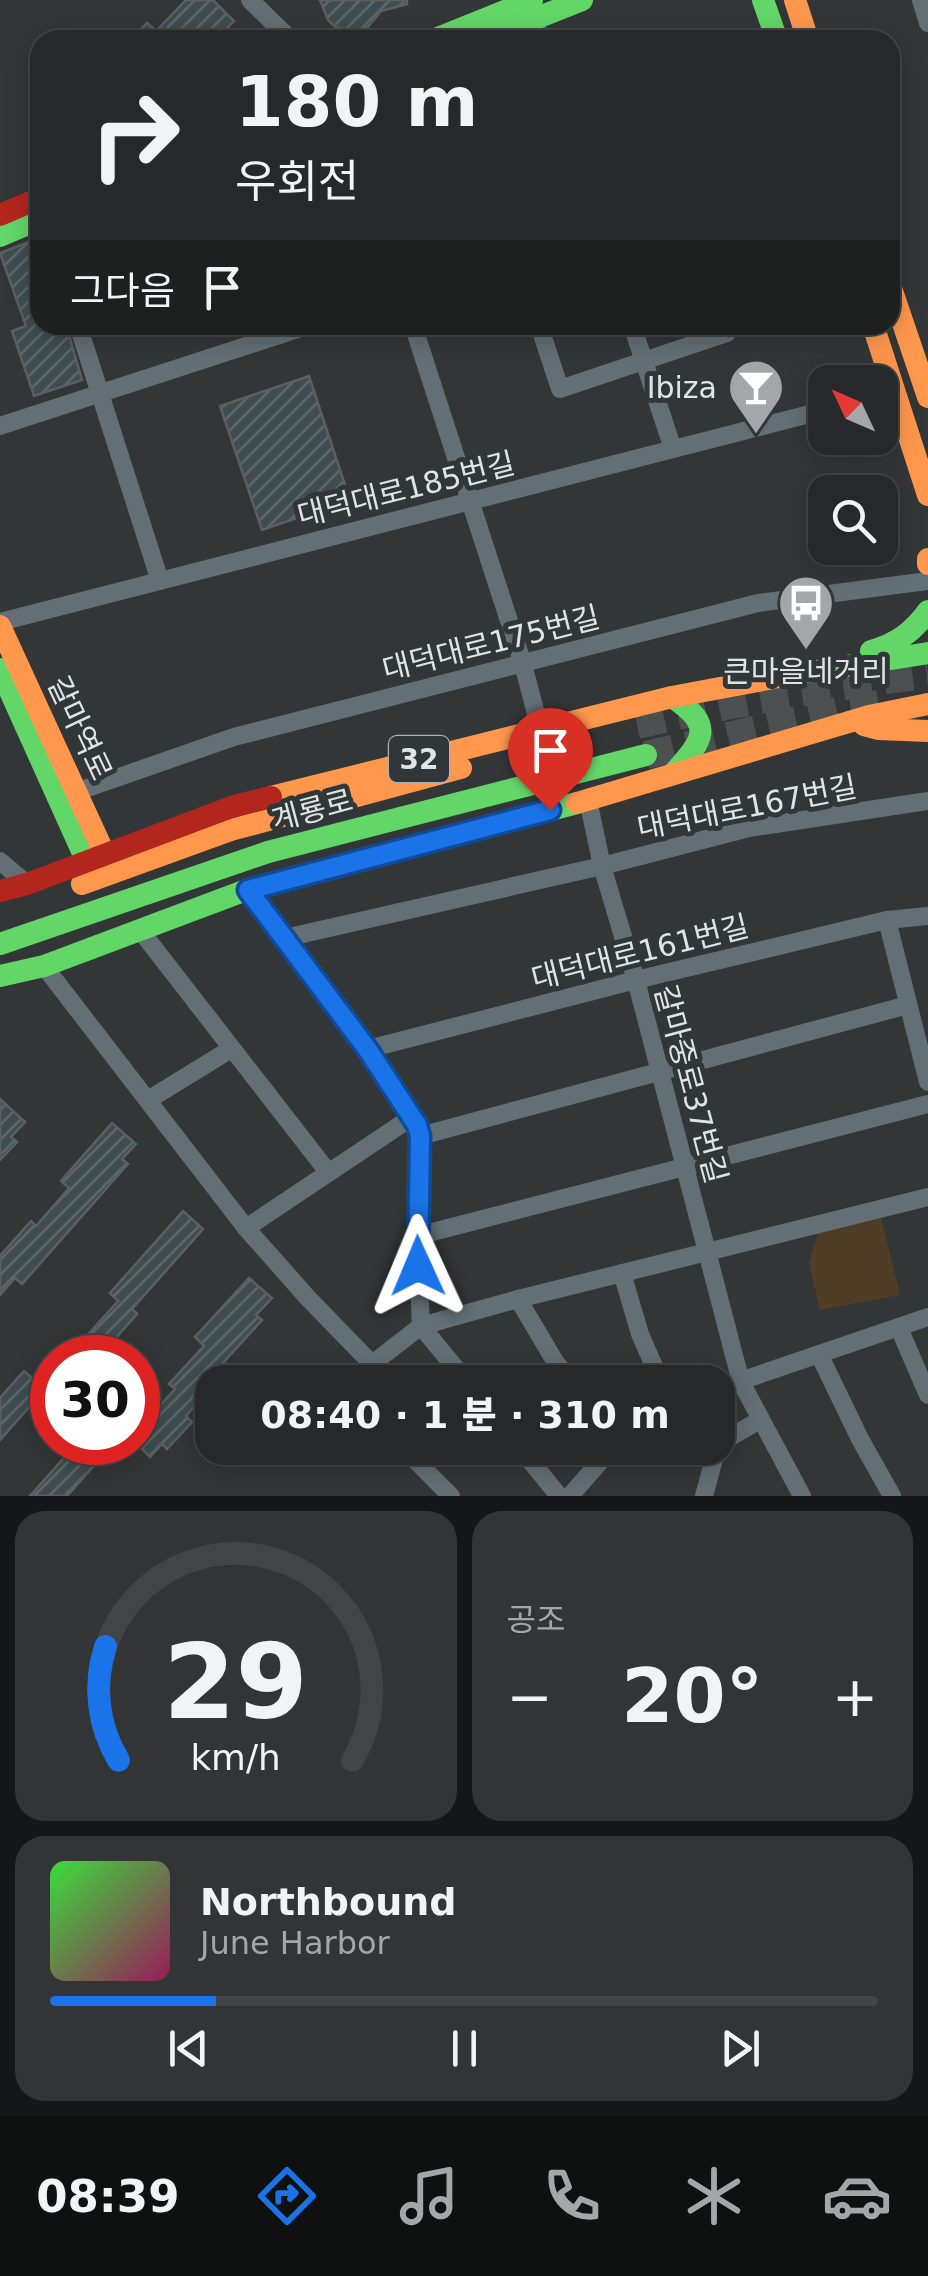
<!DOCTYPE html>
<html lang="ko">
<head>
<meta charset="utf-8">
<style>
	body { margin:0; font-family:"DejaVu Sans","Noto Sans KR",sans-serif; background:#323435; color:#f1f3f6; height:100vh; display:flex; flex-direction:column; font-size:38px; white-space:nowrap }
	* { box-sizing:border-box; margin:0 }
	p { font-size:32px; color:#a4a6a8 }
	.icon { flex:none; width:55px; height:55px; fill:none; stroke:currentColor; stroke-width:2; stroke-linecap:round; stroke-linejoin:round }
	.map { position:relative; height:1496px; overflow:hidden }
	.side { display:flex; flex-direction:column; gap:15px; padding:15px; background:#151617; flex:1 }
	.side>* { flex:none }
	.guide { position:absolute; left:30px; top:30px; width:870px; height:305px; border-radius:30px; box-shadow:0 5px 25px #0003,0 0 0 2px #424446; background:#262829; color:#f1f3f6; overflow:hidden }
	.needle { width:65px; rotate:314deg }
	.fabs { position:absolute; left:808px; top:365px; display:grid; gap:20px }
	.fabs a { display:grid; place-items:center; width:90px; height:90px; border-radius:20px; background:#262829; box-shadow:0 5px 25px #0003,0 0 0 2px #424446; font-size:50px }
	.speed { position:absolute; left:30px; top:1335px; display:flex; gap:20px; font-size:50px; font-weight:700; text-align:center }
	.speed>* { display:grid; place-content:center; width:130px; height:130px; border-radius:50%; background:#262829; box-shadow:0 5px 25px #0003,0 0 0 2px #424446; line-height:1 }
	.speed .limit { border:15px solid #d22; background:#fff; color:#111 }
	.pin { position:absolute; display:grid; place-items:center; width:85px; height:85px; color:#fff; margin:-102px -42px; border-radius:50% 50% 50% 0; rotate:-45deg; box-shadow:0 0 10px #0007 }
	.pin .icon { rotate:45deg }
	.me { position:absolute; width:110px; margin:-55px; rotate:359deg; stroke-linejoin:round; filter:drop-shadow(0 0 8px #0008) }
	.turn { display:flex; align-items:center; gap:35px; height:210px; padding:0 40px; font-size:45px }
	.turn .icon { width:130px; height:130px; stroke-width:2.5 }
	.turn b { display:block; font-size:70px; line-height:85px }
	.then { display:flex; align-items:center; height:95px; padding:0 40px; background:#0003; gap:20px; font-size:38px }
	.big { font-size:75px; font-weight:800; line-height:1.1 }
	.side .tile { flex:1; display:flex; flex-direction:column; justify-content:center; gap:15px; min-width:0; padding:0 35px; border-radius:30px; background:#323435 }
	.side .dial { align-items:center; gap:0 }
	.dial svg { height:260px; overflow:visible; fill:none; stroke:#424446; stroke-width:7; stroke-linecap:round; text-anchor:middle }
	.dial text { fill:#f1f3f6; stroke:none }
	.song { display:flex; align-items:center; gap:30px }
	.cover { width:120px; height:120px; border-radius:15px; background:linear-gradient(135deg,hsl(120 70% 55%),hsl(330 70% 35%)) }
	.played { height:10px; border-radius:5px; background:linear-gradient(90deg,#1a73e8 20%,#424446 20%) }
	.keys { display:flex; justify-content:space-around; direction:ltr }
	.heat { display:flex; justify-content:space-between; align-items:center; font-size:55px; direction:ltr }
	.side .tiles { flex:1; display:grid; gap:15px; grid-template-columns:1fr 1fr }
	.tile:last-child { grid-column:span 2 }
	.trip { position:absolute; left:195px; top:1365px; width:540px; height:100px; border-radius:30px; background:#262829; box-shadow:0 5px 25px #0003,0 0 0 2px #424446; font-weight:800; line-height:100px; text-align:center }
	.tab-bar { display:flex; height:160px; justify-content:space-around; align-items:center; background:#0f1010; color:#a4a6a8 }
	.tab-bar .icon { width:70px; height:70px }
	.tab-bar .current { color:#1a73e8 }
	.tab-bar b { font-size:45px; color:#f1f3f6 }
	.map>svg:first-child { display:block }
</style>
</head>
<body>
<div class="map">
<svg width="928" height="1496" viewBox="0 0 928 1496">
	<defs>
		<pattern id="building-hatch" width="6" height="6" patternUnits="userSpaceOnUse" patternTransform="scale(2.5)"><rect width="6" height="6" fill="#3f4d51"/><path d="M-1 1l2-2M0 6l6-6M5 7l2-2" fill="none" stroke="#5a666a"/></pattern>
	</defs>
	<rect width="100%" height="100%" fill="#333637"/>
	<polygon fill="#503d25" points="880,1214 900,1295 820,1310 809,1263 821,1223"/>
	<g fill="url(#building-hatch)" stroke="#5c5f60" stroke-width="2.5">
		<polygon points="186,0 213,0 234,21 216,40 131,40 147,23 156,31"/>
		<polygon points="320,0 407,0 407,4 381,11 368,27 353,31 335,27 328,20"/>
		<polygon points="34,240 40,257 40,325 66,325 82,380 34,396 12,331 26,326 0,253"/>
		<polygon points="309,376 350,500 262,530 220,406"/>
		<polygon points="0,1099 25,1122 11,1137 17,1142 0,1160"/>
		<polygon points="112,1123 136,1144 122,1159 128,1164 22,1284 15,1278 0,1295 0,1256 31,1221 36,1226 69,1188 61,1181"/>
		<polygon points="183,1211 203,1229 132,1309 137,1314 98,1358 67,1358 118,1301 110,1293"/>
		<polygon points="249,1278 272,1298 256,1315 262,1320 192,1397 198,1402 186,1416 192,1422 167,1449 162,1444 150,1457 138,1445 138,1430 175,1389 169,1384 204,1346 195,1337"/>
		<polygon points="24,1371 45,1389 0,1440 0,1398"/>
		<polygon points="78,1442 115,1442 67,1496 30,1496"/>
	</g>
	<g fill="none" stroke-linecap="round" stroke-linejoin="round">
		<g stroke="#4d5051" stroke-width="28" stroke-dasharray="28 14" stroke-linecap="butt">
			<path d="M 637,725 C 733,703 830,686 928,675"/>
			<polyline points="646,755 840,710 879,704"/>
		</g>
		<g stroke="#626f74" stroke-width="18">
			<polyline points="250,0 291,40"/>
			<polyline points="921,0 928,23"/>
			<polyline points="534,19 540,40"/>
			<polyline points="78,325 160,581"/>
			<polyline points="413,325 523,664 540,729"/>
			<polyline points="539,325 560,389 727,333 725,325"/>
			<polyline points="632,325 673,449"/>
			<polyline points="0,426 310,325"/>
			<polyline points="0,622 825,410"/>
			<polyline points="76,792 234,737 758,603 928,581"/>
			<polyline points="588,800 602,866 636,980 741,1382 802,1496"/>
			<polyline points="0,861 27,884"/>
			<polyline points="249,889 368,1049 417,1125 420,1136 417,1236 421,1326 467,1382"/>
			<polyline points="887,920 928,1082"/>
			<polyline points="140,930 328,1172"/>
			<polyline points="285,938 602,866 749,828 928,801"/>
			<polyline points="44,966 246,1228 307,1297 372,1364"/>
			<polyline points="368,1049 636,980 887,920 928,916"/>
			<polyline points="148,1100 231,1049"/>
			<polyline points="420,1136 908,1005"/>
			<polyline points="246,1228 412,1117"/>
			<polyline points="417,1236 928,1104"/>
			<polyline points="622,1273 640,1334 661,1382"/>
			<polyline points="518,1299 556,1363 573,1382"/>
			<polyline points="899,1328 928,1395"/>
			<polyline points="819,1354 860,1439 892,1496"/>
			<polyline points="355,1382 372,1364 421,1326 518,1299 928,1197"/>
			<polyline points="718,1393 749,1378 928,1317"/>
			<polyline points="718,1444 760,1420"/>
			<polyline points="403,1448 451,1496"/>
			<polyline points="520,1448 559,1496"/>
			<polyline points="570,1496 604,1457 619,1448"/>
			<polyline points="704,1496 717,1448"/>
		</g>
		<g stroke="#63d668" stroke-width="22">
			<polyline points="763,0 777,40"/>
			<polyline points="433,40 532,0"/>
			<polyline points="482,40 582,0"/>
			<polyline points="0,236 40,219"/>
			<path d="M 871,651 C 896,644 913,632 928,611"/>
			<polyline points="0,669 87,862"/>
			<polyline points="795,674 928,653"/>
			<path d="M 672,697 C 716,726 703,740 673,774"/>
			<polyline points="0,944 268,852 646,755"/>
			<polyline points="0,976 44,966 249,889 577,803"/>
		</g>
		<g stroke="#ff974d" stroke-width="22">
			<polyline points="795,0 808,40"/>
			<polyline points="890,285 928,397"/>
			<polyline points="873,325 928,495"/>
			<polyline points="928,559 928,564"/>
			<polyline points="0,626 105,855"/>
			<polyline points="864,725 879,729 928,731"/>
			<polyline points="271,797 672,697 795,674"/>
			<polyline points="577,803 869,716 928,704"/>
			<polyline points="82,884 231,830 461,768"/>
		</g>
		<g stroke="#b3261e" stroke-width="22">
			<polyline points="0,215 40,198"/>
			<polyline points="0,891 27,884 234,806 271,797"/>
		</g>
	</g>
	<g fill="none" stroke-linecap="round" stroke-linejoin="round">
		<g stroke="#114b97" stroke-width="25">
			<polyline id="route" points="418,1266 420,1136 417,1125 368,1050 248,890 550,810"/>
		</g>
		<use href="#route" stroke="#1a73e8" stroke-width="18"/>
	</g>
	<defs>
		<g id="bar-pin" transform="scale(2.875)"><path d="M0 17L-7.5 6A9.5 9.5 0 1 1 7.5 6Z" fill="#a3a7a9" stroke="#313739"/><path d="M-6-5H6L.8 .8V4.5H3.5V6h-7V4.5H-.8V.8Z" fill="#fff"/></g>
		<g id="bus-pin" transform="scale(2.875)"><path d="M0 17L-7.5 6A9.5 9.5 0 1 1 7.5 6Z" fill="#a3a7a9" stroke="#313739"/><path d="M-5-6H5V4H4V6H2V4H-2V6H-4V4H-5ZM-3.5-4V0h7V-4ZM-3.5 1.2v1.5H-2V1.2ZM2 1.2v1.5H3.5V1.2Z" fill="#fff"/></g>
	</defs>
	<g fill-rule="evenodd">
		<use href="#bar-pin" x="756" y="387"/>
		<use href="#bus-pin" x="806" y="603"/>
	</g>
	<g text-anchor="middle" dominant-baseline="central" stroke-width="10" stroke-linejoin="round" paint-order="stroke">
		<rect fill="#313739" stroke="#acb0b2" stroke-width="2.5" x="389" y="736" width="60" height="46" rx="8"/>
		<g font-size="28" font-weight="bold" fill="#e0e4e6">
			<text x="419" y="759">32</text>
		</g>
		<g font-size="30" fill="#e0e4e6" stroke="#313739" text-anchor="end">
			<text x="717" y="387">Ibiza</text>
			<text x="806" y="671" text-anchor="middle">큰마을네거리</text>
		</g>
		<g font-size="30" fill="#e0e4e6" stroke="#313739">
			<text transform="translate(406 489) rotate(-14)">대덕대로185번길</text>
			<text transform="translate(491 643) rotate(-14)">대덕대로175번길</text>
			<text transform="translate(80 728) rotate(65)">갈마역로</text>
			<text transform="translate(747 807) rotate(-11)">대덕대로167번길</text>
			<text transform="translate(312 810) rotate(-15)">계룡로</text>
			<text transform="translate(640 952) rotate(-14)">대덕대로161번길</text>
			<text transform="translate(691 1084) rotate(75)">갈마중로37번길</text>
		</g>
	</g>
</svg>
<div class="fabs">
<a><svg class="needle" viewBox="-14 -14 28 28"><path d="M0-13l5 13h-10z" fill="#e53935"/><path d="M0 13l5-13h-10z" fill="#a4a6a8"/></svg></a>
<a><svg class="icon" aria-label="search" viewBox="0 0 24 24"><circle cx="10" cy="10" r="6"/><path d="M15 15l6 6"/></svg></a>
</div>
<div class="speed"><div class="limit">30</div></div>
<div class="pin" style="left:550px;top:810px;background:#d93025"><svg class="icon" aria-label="arrive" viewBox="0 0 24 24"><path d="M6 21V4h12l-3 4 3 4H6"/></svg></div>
<svg class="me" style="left:418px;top:1266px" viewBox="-20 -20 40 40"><path d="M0-17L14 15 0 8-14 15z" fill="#1a73e8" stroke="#fff" stroke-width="4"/></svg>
<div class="trip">08:40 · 1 분 · 310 m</div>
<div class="guide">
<div class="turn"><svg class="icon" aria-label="right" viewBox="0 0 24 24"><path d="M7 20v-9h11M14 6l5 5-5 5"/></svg><div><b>180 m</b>우회전</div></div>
<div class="then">그다음<svg class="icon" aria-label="arrive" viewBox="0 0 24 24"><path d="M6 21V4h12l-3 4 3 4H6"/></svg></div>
</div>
</div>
<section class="side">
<div class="tiles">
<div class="tile dial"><svg viewBox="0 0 100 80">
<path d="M14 69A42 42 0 1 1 86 69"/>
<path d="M14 69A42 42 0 0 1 10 34" stroke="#1a73e8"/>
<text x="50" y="56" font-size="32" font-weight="700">29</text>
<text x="50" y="72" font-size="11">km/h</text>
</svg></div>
<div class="tile"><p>공조</p>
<div class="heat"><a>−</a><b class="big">20°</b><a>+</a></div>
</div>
<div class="tile">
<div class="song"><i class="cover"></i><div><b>Northbound</b><p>June Harbor</p></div></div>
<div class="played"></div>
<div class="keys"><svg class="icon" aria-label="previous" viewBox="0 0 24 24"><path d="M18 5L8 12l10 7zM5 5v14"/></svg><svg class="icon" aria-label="pause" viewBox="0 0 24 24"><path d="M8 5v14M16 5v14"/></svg><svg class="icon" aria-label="next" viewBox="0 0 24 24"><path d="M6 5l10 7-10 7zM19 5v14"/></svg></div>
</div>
</div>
</section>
<nav class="tab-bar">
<b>08:39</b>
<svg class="icon current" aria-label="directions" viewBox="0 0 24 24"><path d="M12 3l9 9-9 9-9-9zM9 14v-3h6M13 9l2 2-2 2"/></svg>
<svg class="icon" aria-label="music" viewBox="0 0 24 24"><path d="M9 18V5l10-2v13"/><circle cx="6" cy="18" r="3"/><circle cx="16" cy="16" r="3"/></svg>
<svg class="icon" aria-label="phone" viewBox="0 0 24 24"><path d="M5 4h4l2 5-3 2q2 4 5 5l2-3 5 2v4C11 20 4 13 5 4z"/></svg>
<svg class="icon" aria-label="climate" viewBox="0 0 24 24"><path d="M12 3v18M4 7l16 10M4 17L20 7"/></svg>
<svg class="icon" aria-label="car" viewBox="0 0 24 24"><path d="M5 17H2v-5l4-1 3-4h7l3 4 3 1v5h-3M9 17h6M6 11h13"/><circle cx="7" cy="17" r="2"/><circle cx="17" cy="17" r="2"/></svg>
</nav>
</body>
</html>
